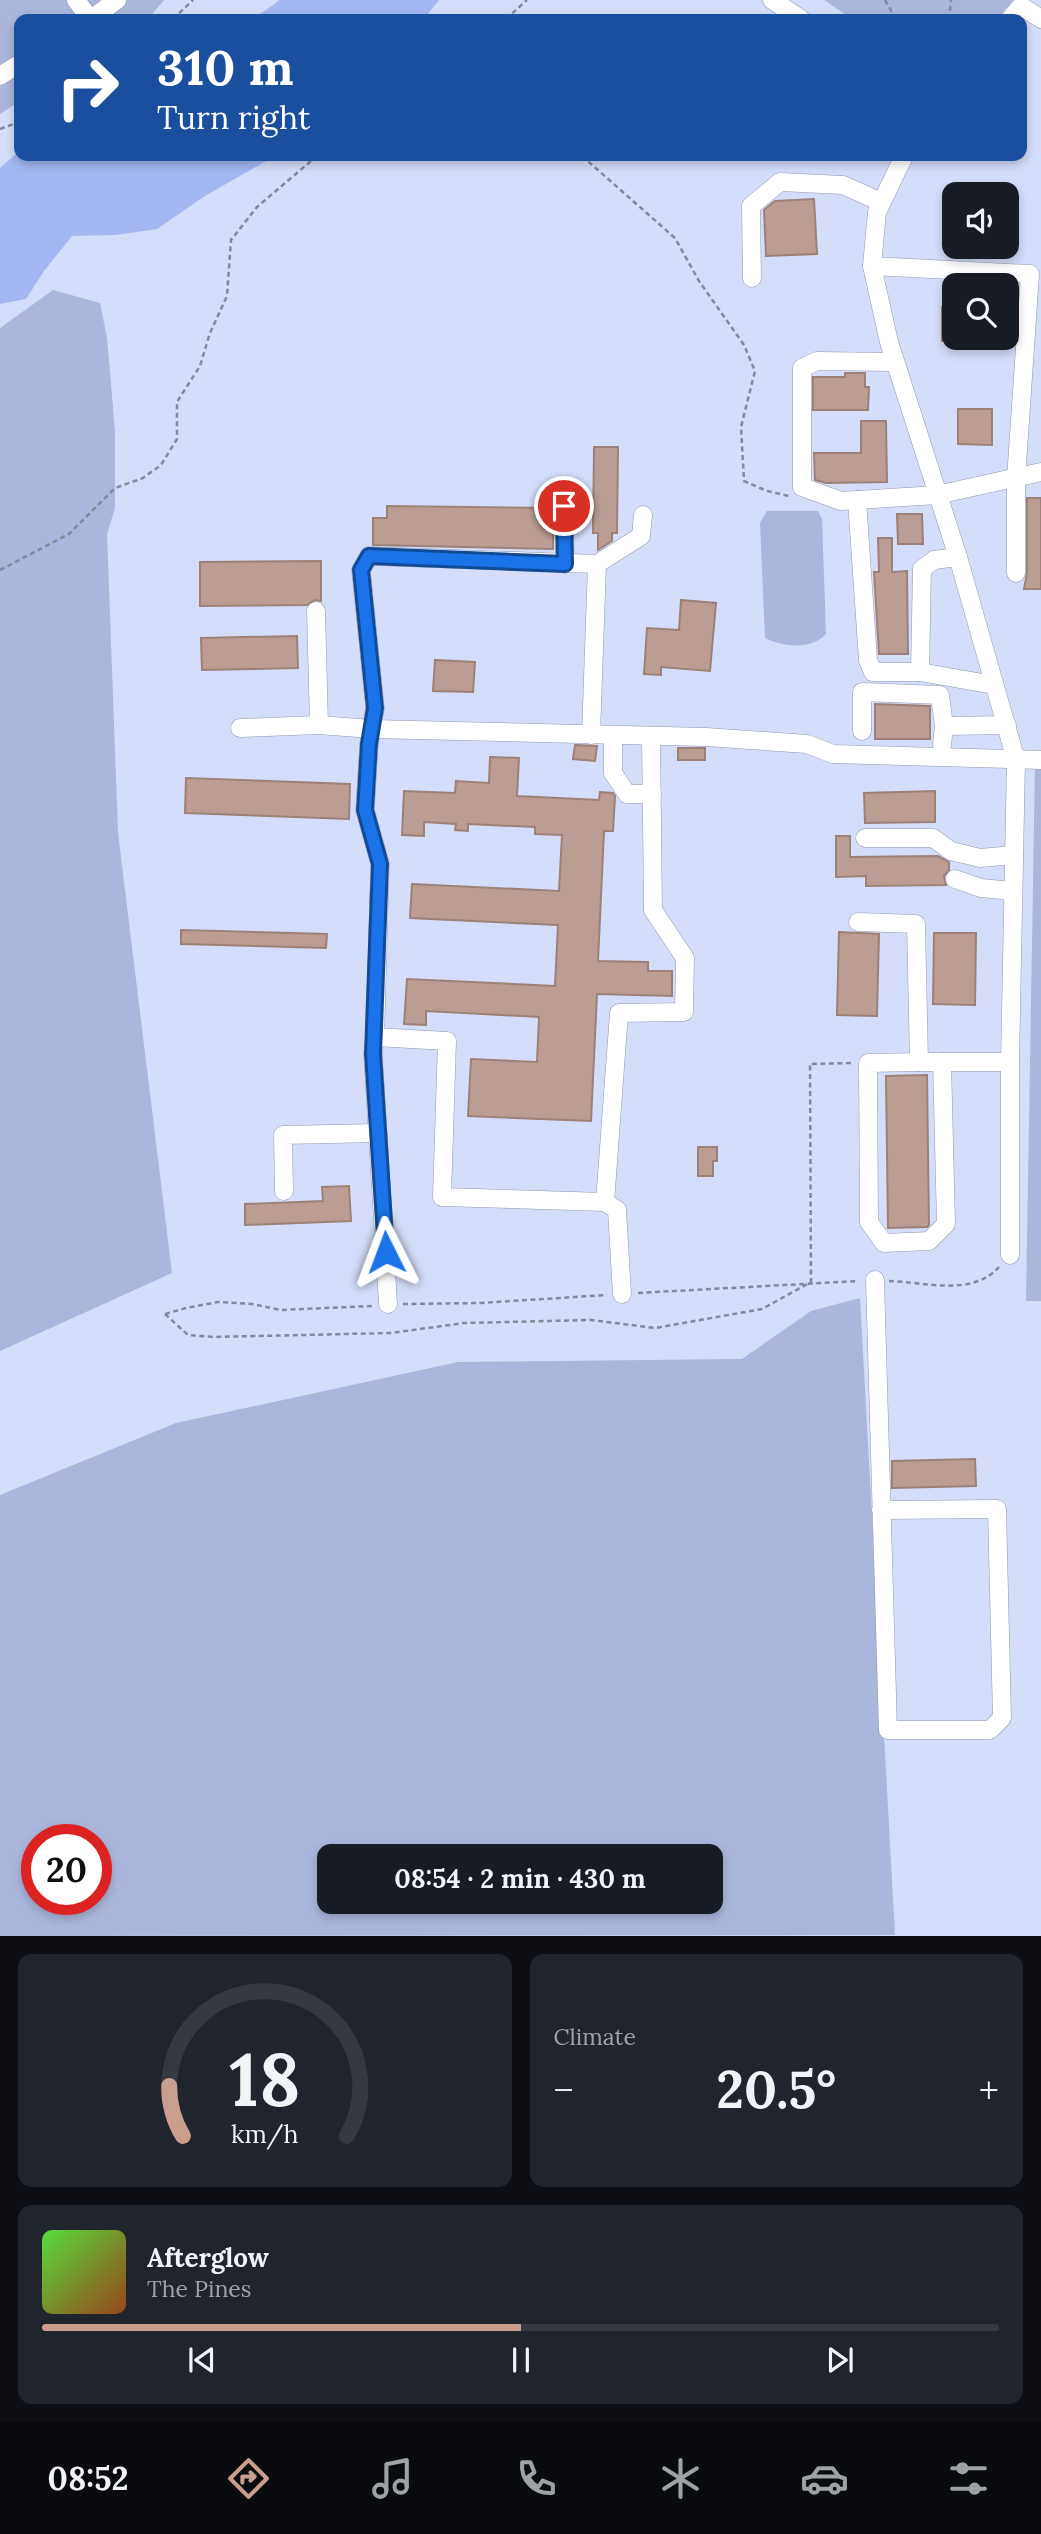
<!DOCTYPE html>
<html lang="en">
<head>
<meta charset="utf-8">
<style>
	body { margin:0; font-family:Lora,serif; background:#20242c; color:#f1f3f6; height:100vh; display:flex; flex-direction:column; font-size:26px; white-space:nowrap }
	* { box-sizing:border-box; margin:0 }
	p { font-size:23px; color:#9ea1a6 }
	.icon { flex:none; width:38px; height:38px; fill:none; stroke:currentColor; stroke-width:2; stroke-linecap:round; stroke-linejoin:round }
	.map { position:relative; height:1936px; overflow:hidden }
	.side { display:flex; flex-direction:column; gap:18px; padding:18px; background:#0d0f14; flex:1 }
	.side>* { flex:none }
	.banner { position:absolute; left:14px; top:14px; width:1013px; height:147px; border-radius:14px; box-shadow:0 4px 10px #0003; background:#1a4fa0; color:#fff; overflow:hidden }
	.controls { position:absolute; left:942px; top:182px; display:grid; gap:14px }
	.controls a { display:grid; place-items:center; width:77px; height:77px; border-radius:14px; background:#171b24; box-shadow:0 4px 10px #0003; font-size:35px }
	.speed { position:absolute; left:21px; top:1824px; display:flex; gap:14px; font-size:35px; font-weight:700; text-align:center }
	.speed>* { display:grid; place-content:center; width:91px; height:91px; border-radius:50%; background:#171b24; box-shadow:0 4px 10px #0003; line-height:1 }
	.speed .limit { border:10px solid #d22; background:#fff; color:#111 }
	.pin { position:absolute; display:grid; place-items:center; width:60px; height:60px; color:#fff; margin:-30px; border:4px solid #fff; border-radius:50%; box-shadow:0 2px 7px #0007 }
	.me { position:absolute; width:77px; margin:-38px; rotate:357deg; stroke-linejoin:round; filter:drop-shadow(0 0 5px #0008) }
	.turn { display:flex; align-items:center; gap:24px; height:147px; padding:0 28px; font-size:32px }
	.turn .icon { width:91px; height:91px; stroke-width:2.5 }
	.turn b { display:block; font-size:49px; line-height:60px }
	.big { font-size:52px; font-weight:700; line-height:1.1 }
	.side .widget { flex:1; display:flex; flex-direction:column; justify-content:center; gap:10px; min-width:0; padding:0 24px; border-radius:14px; background:#20242c }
	.side .dial { align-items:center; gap:0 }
	.dial svg { height:182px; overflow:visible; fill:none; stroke:#363941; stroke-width:7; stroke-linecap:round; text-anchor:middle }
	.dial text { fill:#f1f3f6; stroke:none }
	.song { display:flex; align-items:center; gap:21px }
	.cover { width:84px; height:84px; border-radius:10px; background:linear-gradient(135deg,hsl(110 70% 55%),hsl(20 70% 35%)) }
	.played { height:7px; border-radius:4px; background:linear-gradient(90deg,#ca9e8c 50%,#363941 50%) }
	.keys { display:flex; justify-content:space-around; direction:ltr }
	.heat { display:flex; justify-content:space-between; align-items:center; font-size:38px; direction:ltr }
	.side .tiles { flex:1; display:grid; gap:18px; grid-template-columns:1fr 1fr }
	.widget:last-child { grid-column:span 2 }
	.trip { position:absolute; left:317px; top:1844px; width:406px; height:70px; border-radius:14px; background:#171b24; box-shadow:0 4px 10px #0003; font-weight:700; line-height:70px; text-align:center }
	.tabs { display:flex; height:112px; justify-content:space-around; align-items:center; background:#090b0e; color:#9ea1a6 }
	.tabs .icon { width:49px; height:49px }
	.tabs .selected { color:#ca9e8c }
	.tabs b { font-size:32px; color:#f1f3f6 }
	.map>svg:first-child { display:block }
</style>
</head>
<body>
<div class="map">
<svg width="1041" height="1936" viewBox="0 0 1041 1936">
	<rect width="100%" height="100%" fill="#d4ddf9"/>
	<g fill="#aab6db" fill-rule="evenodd">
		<polygon points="0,0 164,0 148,19 19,19 19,102 0,114"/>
		<polygon points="824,0 1013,0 997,19 852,19"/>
		<polygon points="53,290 100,303 107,338 115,431 115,508 107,534 118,833 172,1273 0,1351 0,328"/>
		<path d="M 767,511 L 818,511 L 822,519 L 826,634 C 812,650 782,647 765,638 L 760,523 Z"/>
		<polygon points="1035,765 1041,765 1041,1301 1026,1301"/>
		<path d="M 860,1298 L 895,1935 L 0,1936 L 0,1495 L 176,1423 L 458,1362 L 742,1359 L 811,1311 ZM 37,1839 L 96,1839 L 96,1899 L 37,1899 ZM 329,1857 L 710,1857 L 710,1902 L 329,1902 Z"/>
	</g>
	<g fill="#a5b7f2">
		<polygon points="280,0 439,0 424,19 253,19"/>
		<polygon points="19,151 19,156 275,156 205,196 157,229 116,235 72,236 44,271 26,299 0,304 0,168"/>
	</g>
	<g fill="#bb9d93" stroke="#9d8077" stroke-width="2">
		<polygon points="814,199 817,254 766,256 764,210 775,201"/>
		<rect x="942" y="307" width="12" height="34"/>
		<polygon points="845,373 865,373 865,387 869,387 868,410 813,410 813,377 845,377"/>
		<polygon points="958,409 992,409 992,445 958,444"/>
		<polygon points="861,421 886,421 887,482 826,483 815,480 814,453 861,453"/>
		<polygon points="594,447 618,447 617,533 612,533 612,541 598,550 598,533 593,533"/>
		<polygon points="1027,498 1041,498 1041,589 1024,589 1027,573"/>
		<polygon points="387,506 553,508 553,549 373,545 373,518 387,518"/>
		<polygon points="897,514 922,514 923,544 898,544"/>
		<polygon points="878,538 892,538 892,572 907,571 908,654 879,654 874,572 879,572"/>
		<polygon points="321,561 321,601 315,600 307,605 200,606 200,562"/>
		<polygon points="681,600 716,603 710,671 661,667 661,675 644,674 647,628 679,630"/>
		<polygon points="297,636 298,668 202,670 201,638"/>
		<polygon points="435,660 475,662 473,692 433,691"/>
		<polygon points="875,704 930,706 930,739 875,739"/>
		<polygon points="575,745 597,746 595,761 573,759"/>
		<rect x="678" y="748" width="27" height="12"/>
		<polygon points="490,757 519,758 517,796 599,800 600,792 613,793 615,796 613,831 604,831 598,961 648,962 648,971 672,971 672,996 597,994 591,1121 468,1116 471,1059 537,1062 539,1017 426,1011 426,1025 404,1024 407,979 555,986 558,925 410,918 412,884 559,891 562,835 535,834 535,827 468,824 468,831 455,830 456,824 424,822 424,836 402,835 404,791 455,793 456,781 489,783"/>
		<polygon points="186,778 350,784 349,819 185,813"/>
		<polygon points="935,791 935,822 865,823 864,793"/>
		<polygon points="836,836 850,836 850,857 938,856 949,862 949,870 944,876 946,885 866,886 866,876 836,877"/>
		<polygon points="181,930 327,934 326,948 181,944"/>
		<polygon points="839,932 879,934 877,1016 837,1015"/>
		<polygon points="934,933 976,933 975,1005 933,1004"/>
		<polygon points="927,1075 929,1225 927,1227 888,1228 886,1076"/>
		<polygon points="698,1147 717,1147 717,1161 713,1161 713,1176 698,1176"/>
		<polygon points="349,1186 351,1221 245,1225 245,1204 323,1201 322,1187"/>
		<polygon points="975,1459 976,1486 892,1488 892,1461"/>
	</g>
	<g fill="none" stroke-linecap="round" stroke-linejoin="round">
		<g stroke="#9099b2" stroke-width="19">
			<g id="minor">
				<polyline points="76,0 90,19"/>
				<polyline points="772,0 801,19"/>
				<polyline points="91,19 117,0"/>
				<polyline points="1010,19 1021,6 1041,19"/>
				<polyline points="0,76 19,64"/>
				<polyline points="904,156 877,212 872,266 889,342 958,557 1016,760 1010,1062 1010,1255"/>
				<polyline points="872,266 1030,274 1016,479 1016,573"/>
				<polyline points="752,278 751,206 780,182 843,185 881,202"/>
				<polyline points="895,362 817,361 802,368 802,487 841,501 937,495 1041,472"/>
				<polyline points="857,500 868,660 873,672 920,672 994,685"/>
				<polyline points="564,506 565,564"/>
				<polyline points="597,564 641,536 643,515"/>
				<polyline points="316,611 319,725"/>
				<polyline points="920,672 922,569 934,560 958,557"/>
				<polyline points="944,726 1007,725"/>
				<polyline points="240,728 319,725 372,729 706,737 807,744 833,754 1041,760"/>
				<polyline points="862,731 862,692 940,695 944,726 942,745"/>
				<polyline points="613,736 613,773 627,794 652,794"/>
				<polyline points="865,838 933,838 951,851 980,858 1014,855"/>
				<polyline points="955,879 981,888 1013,891"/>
				<polyline points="858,922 916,924 919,1062 1010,1062"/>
				<polyline points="375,1037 447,1041 442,1197 605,1202 619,1013 684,1012 685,958 653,910 651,736"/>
				<polyline points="919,1062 868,1063 869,1222 884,1243 929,1241 946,1224 942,1062"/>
				<polyline points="284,1191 283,1135 378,1133"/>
				<polyline points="605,1202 617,1210 622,1294"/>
				<polyline points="875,1280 888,1730 990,1730 1002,1718 997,1509 881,1510"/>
				<polyline points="388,1304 373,1054 375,1037 380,864 365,810 369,744 375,708 361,570 369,556 597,564 591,735"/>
			</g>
		</g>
		<g stroke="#82899c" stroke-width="2.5" stroke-dasharray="5 3.5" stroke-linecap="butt">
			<polyline points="885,0 896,19"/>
			<polyline points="173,19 193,0"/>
			<polyline points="506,19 527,0"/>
			<polyline points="949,19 951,0"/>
			<polyline points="0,129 19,122"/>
			<polyline points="582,156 675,238 699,281 744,345 755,371 741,427 744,481 767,491 789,496"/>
			<polyline points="0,570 69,534 115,488 143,478 161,465 177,439 177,402 200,366 210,333 227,296 231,240 257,207 317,156"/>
			<path d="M 889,1281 C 925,1282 972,1297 999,1267"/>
			<polyline points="638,1293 858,1281"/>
			<polyline points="403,1304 479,1303 607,1295"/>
			<polyline points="165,1314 188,1335 213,1337 391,1333 464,1323 591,1320 655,1328 762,1309 811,1282 810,1064 851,1063"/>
			<polyline points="165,1314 186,1308 218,1302 252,1304 281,1310 372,1306"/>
		</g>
		<use href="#minor" stroke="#fff" stroke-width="18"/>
	</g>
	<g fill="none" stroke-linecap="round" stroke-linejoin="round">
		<g stroke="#114b97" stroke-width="18">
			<polyline id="route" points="386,1252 373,1054 380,864 365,810 369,744 375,708 361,570 369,556 565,564 564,506"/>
		</g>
		<use href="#route" stroke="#1a73e8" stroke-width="12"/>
	</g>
</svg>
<div class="controls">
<a><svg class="icon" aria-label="sound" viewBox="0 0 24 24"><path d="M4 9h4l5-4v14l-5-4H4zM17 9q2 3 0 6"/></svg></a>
<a><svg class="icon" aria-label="search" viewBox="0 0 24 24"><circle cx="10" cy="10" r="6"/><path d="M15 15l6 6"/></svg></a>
</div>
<div class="speed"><div class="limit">20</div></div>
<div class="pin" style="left:564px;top:506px;background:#d93025"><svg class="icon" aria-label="arrive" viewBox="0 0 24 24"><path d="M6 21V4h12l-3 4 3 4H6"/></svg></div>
<svg class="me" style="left:386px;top:1252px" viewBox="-20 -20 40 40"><path d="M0-17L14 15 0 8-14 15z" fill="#1a73e8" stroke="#fff" stroke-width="4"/></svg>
<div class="trip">08:54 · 2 min · 430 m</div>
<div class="banner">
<div class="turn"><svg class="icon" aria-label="right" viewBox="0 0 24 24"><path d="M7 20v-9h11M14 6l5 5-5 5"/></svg><div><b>310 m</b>Turn right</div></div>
</div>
</div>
<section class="side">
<div class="tiles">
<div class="widget dial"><svg viewBox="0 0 100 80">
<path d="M14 69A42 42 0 1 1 86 69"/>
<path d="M14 69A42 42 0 0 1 8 47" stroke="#ca9e8c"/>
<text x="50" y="56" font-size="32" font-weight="700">18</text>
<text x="50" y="72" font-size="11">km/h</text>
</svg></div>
<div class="widget"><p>Climate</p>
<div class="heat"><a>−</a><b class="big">20.5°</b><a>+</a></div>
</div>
<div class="widget">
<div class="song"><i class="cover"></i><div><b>Afterglow</b><p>The Pines</p></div></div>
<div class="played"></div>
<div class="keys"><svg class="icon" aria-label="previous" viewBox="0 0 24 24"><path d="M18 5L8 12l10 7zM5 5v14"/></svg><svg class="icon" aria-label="pause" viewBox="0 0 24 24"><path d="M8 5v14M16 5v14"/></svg><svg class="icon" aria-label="next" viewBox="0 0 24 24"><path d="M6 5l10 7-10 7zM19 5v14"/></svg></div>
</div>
</div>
</section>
<nav class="tabs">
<b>08:52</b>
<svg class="icon selected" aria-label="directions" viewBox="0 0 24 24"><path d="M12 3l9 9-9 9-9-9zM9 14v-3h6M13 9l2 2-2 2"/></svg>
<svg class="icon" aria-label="music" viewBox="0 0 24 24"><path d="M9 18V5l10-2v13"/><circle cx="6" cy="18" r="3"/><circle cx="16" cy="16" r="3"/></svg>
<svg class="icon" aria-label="phone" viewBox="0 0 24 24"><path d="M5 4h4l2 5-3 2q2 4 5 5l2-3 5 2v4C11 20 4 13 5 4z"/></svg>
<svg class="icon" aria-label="climate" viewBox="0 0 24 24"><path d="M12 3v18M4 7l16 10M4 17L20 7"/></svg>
<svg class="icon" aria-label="car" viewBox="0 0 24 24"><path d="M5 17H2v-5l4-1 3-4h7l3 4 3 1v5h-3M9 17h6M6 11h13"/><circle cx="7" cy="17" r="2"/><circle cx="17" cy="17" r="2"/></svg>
<svg class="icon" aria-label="filters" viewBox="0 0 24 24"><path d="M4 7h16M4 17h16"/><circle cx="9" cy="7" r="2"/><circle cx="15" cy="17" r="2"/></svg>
</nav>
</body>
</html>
